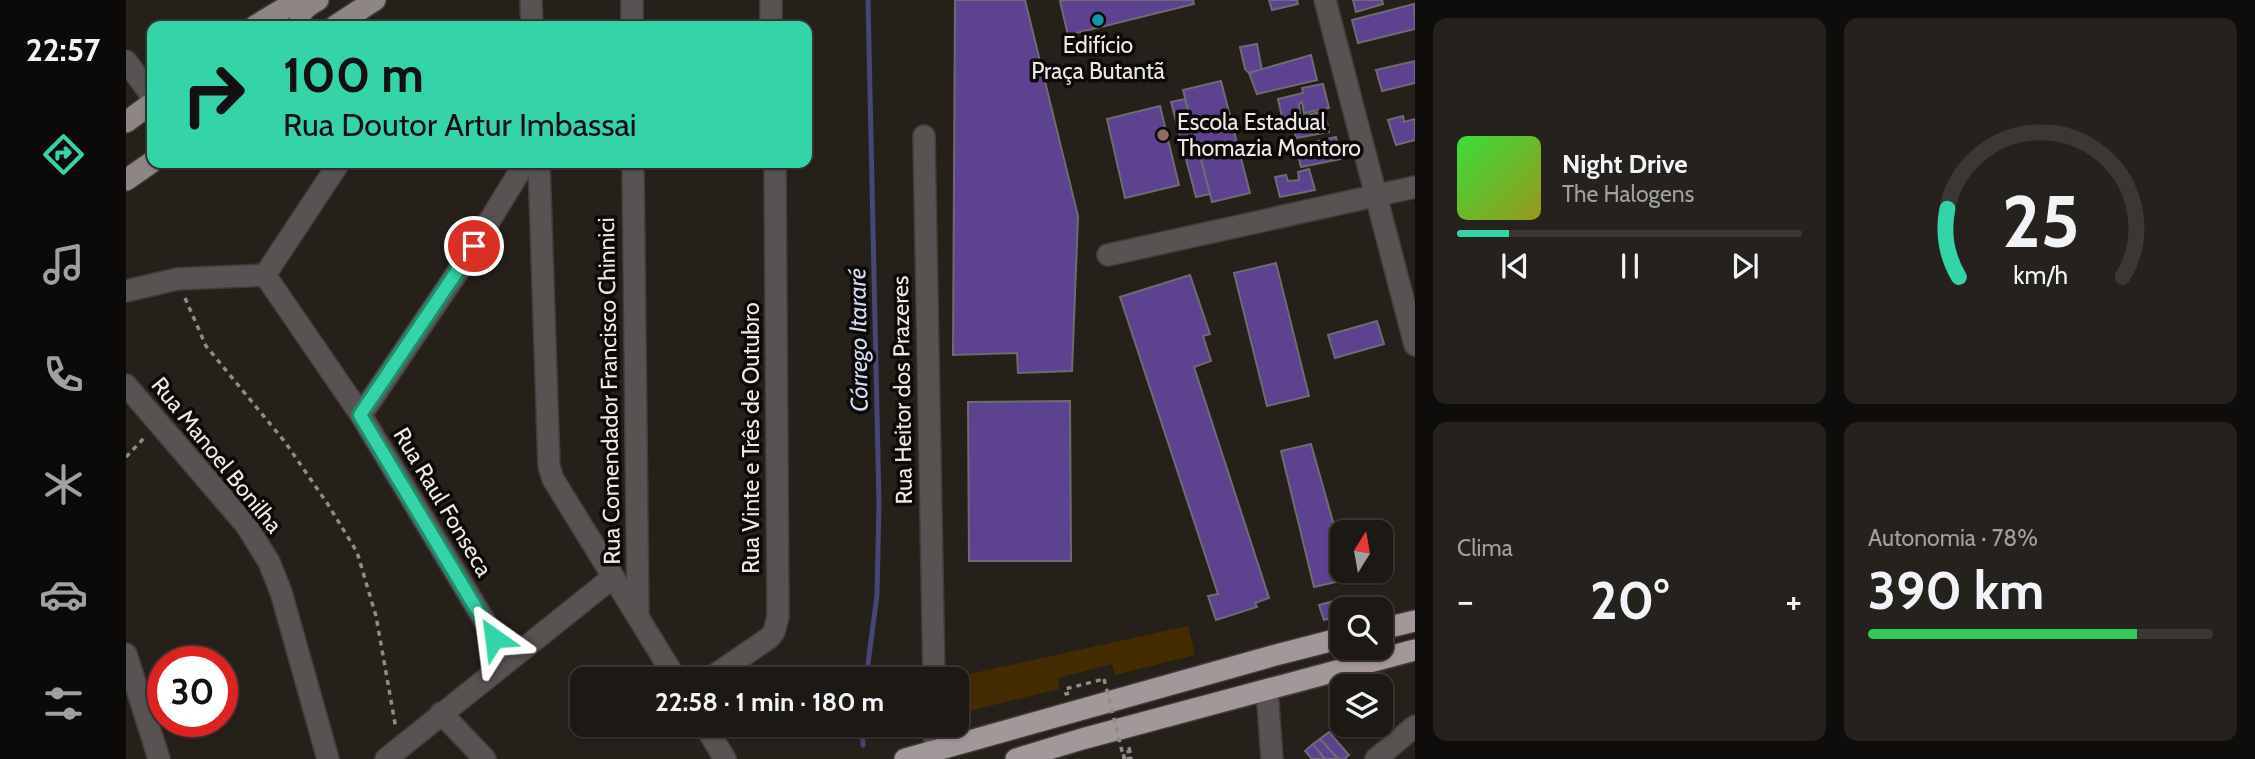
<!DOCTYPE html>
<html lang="pt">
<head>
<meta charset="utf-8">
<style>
	body { margin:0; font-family:Cabin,sans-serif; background:#25211d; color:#f1f3f6; height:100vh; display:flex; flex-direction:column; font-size:26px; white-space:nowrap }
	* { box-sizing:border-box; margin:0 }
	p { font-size:23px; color:#a0a0a0 }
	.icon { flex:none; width:38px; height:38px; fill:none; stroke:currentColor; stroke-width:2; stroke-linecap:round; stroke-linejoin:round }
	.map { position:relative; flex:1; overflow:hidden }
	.panel { display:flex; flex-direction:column; gap:18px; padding:18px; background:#0f0d0b; width:840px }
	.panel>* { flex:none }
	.banner { position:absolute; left:21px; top:21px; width:665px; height:147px; border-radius:14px; box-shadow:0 2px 5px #0004,0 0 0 2px #3a3734; background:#34d4a8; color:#111; overflow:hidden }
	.needle { width:46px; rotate:11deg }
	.tools { position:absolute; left:1204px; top:520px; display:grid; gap:14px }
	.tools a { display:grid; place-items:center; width:63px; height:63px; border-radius:14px; background:#1c1814; box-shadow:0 2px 5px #0004,0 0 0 2px #3a3734; font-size:35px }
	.speed { position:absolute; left:21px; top:646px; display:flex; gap:14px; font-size:35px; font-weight:700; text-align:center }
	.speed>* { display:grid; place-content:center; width:91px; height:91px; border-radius:50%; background:#1c1814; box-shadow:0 2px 5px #0004,0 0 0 2px #3a3734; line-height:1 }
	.speed .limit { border:10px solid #d22; background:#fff; color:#111 }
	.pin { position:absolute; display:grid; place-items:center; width:60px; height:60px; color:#fff; margin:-30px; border:4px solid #fff; border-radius:50%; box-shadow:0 2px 7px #0007 }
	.me { position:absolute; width:77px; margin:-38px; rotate:329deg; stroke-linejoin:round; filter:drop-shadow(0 0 5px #0008) }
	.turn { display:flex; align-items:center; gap:24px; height:147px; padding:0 21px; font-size:32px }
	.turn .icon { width:91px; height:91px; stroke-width:2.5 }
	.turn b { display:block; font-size:49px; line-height:60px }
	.big { font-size:52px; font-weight:800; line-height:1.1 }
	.panel .card { flex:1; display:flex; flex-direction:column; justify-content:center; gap:10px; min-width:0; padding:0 24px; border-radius:14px; background:#25211d }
	.panel .dial { align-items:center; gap:0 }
	.dial svg { height:182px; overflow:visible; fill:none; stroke:#3a3734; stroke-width:7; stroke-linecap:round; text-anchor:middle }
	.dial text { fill:#f1f3f6; stroke:none }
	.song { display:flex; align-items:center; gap:21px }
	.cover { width:84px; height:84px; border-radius:10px; background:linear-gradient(135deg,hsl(120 70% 55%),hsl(60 70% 35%)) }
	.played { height:7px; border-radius:4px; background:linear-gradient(90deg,#34d4a8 15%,#3a3734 15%) }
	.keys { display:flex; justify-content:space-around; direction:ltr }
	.heat { display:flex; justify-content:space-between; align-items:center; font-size:38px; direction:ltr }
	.charge { height:10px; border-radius:5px; background:linear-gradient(90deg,#34c759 78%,#3a3734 0) }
	.panel .tiles { flex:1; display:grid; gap:18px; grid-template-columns:repeat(2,1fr) }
	.trip { position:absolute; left:444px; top:667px; width:399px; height:70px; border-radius:14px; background:#1c1814; box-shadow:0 2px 5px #0004,0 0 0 2px #3a3734; font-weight:800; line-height:70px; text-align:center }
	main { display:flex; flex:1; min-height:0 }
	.tabs { display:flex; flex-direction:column; width:126px; justify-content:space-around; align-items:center; background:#0b0a08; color:#a0a0a0 }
	.tabs .icon { width:49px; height:49px }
	.tabs .selected { color:#34d4a8 }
	.tabs b { font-size:32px; color:#f1f3f6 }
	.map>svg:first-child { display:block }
</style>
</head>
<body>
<main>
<nav class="tabs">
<b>22:57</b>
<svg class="icon selected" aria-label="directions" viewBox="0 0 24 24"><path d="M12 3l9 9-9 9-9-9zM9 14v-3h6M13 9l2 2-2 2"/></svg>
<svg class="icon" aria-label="music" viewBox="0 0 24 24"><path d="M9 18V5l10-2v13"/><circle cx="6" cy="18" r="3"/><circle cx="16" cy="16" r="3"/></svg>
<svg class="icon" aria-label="phone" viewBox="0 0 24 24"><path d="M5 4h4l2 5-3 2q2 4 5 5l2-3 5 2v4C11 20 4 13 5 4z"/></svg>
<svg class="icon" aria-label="climate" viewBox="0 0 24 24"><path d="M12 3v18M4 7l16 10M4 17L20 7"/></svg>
<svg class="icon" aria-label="car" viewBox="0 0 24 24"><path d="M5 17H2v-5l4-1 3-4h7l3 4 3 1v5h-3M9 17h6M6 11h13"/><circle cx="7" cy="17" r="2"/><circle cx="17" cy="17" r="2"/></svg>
<svg class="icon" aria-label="filters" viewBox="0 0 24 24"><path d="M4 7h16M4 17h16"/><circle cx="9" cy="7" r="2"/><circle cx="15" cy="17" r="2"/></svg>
</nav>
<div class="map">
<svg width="1289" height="759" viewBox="0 0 1289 759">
	<rect width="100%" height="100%" fill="#25201a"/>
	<polygon fill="#442b00" points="1062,626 1069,655 989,675 986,664 932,678 933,689 831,714 831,679 820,679"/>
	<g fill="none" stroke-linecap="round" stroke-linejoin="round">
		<g stroke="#474675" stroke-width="5">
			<polyline points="740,679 751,595 753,504 742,0"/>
			<polyline points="736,724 737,745"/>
		</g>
	</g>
	<g fill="#5c428f" stroke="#6d6b73" stroke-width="2">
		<polygon points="829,0 899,0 952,216 946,371 892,373 891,353 827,355"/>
		<polygon points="938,0 1067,0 1068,4 942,35 934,1"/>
		<polygon points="1143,0 1171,0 1172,4 1146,10"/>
		<polygon points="1227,0 1256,0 1257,4 1230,12"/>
		<polygon points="1288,4 1289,29 1232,43 1226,20"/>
		<polygon points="1131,44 1136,70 1123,73 1119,69 1114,47"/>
		<polygon points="1185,55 1191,80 1131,94 1123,73"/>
		<polygon points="1289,61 1289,83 1256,91 1250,70"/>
		<polygon points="1095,81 1124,193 1086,202 1057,90"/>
		<polygon points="1197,84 1203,108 1178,113 1176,102 1173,104 1174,113 1156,117 1152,99 1177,93 1176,88"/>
		<polygon points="1059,99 1084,194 1070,197 1045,102"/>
		<polygon points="1034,106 1053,185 999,198 981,119"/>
		<polygon points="1199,111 1203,132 1170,138 1166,118"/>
		<polygon points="1277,116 1278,122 1289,119 1289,140 1270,145 1262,120"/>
		<polygon points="1210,137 1215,159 1175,167 1170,146"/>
		<polygon points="1183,169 1189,190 1154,197 1149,177 1160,175 1162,181 1173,180 1172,172"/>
		<polygon points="1150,263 1183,396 1141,406 1108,273"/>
		<polygon points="1064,275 1084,334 1077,336 1085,361 1068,367 1143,598 1129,603 1131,607 1090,620 1082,596 1092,594 994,297"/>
		<polygon points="1251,321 1258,344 1209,358 1202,335"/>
		<polygon points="944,401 945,561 843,561 842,402"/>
		<polygon points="1185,444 1216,554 1216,570 1221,570 1223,579 1188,587 1155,451"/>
		<polygon points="1219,598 1222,609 1216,609 1216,615 1198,620 1193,605"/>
		<polygon points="1203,732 1223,755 1218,759 1212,759 1194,739"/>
		<polygon points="1194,739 1212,759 1199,759 1187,744"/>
		<polygon points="1187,744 1199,759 1186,759 1179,751"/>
	</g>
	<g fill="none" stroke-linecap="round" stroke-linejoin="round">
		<g stroke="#413c37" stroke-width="24">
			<g id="minor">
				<polyline points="405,0 406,26"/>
				<polyline points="506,0 506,26"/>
				<polyline points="645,0 645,26"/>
				<polyline points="1199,0 1289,345"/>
				<polyline points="0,61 26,96"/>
				<polyline points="798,136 808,679"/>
				<polyline points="213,163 139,275 235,415 382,660"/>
				<polyline points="413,163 423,466 427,479 550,679"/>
				<polyline points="507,163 512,617"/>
				<polyline points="982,255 1289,187"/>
				<polyline points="0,291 51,279 139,275"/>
				<polyline points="0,385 120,525 143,562 155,592 202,759"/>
				<polyline points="235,415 335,267 399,163"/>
				<polyline points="0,654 33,759"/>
				<polyline points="583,679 643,638 648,632 652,617 649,163"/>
				<polyline points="1141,690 1146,759"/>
				<polyline points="315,713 359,759"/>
				<polyline points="578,724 599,759"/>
				<polyline points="808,724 809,751"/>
				<polyline points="260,759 486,578"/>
				<polyline points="1250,759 1289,726"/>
			</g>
		</g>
		<g stroke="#413c37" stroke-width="24">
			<g id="major">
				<polyline points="129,26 172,0"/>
				<path d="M 174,26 C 172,12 180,7 192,0"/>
				<polyline points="209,26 249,0"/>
				<polyline points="0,122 26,103"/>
				<polyline points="0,180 26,162"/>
			</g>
		</g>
		<g stroke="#413c37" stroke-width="24">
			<g id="highway">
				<polyline points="1255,629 1289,621"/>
				<polyline points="779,759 1146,656 1216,638"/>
				<polyline points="890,759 956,739 1289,650"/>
			</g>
		</g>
		<g stroke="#8f8b86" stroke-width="3.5" stroke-dasharray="5 5" stroke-linecap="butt">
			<polyline points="59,298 80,346 159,442 201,503 231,552 250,616 270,729"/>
			<polyline points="0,457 20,436"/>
			<polyline points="943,693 940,694 939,689 978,679"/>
			<polyline points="999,759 997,753 1005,751"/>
			<polyline points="1001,759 1005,758 1003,747"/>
		</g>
		<use href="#minor" stroke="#585353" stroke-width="21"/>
		<use href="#major" stroke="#8e8585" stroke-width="21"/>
		<use href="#highway" stroke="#a39899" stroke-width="21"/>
		<polyline stroke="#8f8b86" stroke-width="3.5" stroke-dasharray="5 5" stroke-linecap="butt" points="978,679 998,759"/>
	</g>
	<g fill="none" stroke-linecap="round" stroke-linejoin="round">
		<g stroke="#228a6d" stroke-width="18">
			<polyline id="route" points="348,246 234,415 368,638"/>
		</g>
		<use href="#route" stroke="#34d4a8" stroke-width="12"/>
	</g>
	<circle fill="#0f9aa8" stroke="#0c0a08" stroke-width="2.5" cx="972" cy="20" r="7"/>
	<circle fill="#8d6e63" stroke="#0c0a08" stroke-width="2.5" cx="1037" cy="135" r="7"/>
	<g text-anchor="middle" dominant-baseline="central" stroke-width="7" stroke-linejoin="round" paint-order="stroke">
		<g font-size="23" fill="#edeae6" stroke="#0c0a08">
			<text x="972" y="45">Edifício<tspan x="972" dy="26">Praça Butantã</tspan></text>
			<text x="1051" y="122" text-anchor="start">Escola Estadual<tspan x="1051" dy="26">Thomazia Montoro</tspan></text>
		</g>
		<g font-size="23" fill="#edeae6" stroke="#0c0a08">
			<text transform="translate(776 390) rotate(-91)">Rua Heitor dos Prazeres</text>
			<text transform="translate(483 391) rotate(-91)">Rua Comendador Francisco Chinnici</text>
			<text transform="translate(625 438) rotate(-90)">Rua Vinte e Três de Outubro</text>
			<text transform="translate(91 455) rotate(51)">Rua Manoel Bonilha</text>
			<text transform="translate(317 502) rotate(59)">Rua Raul Fonseca</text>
		</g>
		<g font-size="24" font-style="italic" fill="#d2ddf1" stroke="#0c0a08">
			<text transform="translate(732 340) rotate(-91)">Córrego Itararé</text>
		</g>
	</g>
</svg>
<div class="tools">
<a><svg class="needle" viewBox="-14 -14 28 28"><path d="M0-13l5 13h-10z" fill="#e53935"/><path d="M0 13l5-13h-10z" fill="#a0a0a0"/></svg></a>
<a><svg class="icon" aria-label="search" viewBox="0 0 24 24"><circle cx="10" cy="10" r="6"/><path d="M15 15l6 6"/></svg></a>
<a><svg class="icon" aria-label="layers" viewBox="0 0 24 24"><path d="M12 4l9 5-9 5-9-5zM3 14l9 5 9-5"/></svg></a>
</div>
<div class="speed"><div class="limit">30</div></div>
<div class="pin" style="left:348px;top:246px;background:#d93025"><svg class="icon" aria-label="arrive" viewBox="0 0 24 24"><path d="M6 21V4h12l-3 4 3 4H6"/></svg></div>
<svg class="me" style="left:368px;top:638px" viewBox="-20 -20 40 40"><path d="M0-17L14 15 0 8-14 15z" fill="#34d4a8" stroke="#fff" stroke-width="4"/></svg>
<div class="trip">22:58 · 1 min · 180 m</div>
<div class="banner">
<div class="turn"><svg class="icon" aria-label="right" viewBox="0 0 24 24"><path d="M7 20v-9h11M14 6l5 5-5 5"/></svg><div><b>100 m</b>Rua Doutor Artur Imbassai</div></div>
</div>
</div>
<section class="panel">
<div class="tiles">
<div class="card">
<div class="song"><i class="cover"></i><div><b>Night Drive</b><p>The Halogens</p></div></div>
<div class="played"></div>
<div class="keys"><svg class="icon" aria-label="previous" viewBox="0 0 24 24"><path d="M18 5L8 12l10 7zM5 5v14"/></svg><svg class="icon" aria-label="pause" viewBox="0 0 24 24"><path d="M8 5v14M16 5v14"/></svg><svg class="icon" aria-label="next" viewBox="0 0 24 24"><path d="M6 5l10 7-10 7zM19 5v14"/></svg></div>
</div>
<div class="card dial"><svg viewBox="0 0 100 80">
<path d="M14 69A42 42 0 1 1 86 69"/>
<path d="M14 69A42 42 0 0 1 9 39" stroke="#34d4a8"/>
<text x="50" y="56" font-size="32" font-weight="700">25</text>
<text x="50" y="72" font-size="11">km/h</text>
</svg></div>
<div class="card"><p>Clima</p>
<div class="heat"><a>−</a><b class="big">20°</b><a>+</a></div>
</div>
<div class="card"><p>Autonomia · 78%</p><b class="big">390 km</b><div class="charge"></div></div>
</div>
</section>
</main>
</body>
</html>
